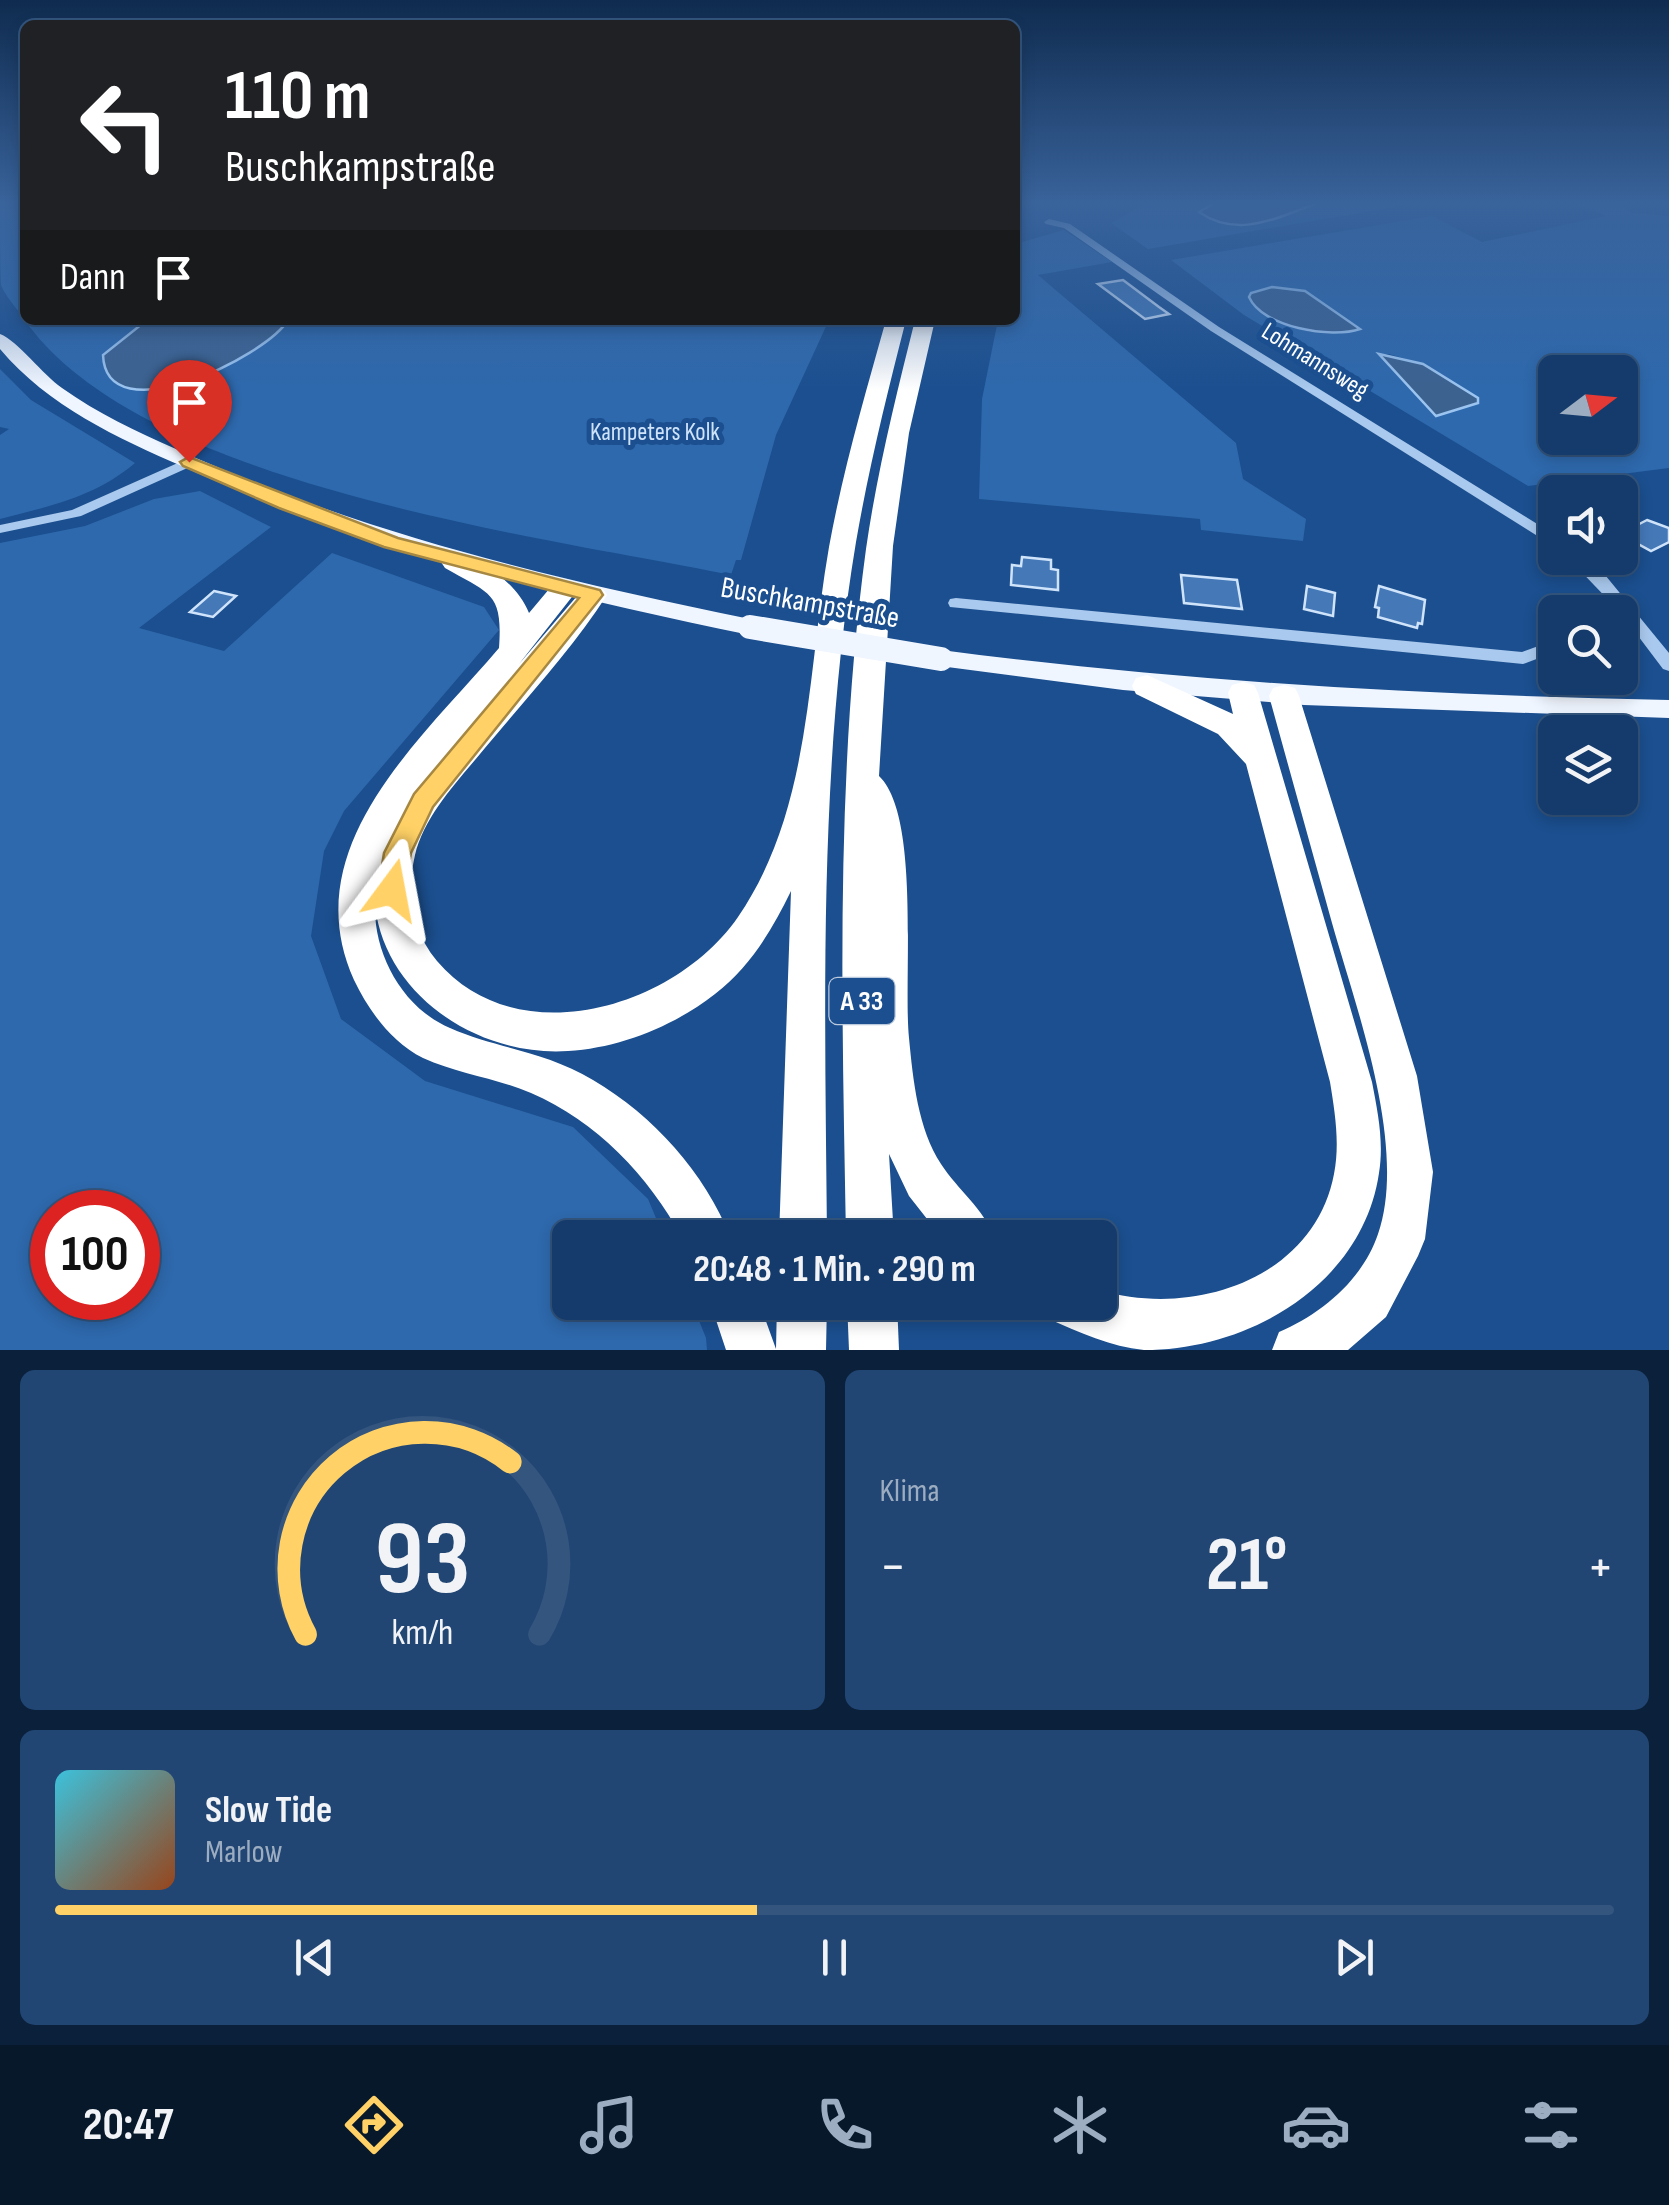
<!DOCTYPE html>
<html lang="de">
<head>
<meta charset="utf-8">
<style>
	body { margin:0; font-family:"Sofia Sans Condensed",sans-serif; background:#214673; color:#f1f3f6; height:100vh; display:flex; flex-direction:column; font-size:38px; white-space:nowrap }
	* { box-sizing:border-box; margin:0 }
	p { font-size:32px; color:#9dadc1 }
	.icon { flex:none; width:55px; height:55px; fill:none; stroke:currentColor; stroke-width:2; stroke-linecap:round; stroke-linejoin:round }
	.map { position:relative; height:1350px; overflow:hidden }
	.side { display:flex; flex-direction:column; gap:20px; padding:20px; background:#0b203b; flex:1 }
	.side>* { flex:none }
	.guide { position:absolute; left:20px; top:20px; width:1000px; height:305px; border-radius:15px; box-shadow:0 5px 15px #0003,0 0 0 2px #33557e; background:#202124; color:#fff; overflow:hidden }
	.needle { width:65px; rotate:74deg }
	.tools { position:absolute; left:1538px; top:355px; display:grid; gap:20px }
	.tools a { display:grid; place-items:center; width:100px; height:100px; border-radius:15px; background:#143b6b; box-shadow:0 5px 15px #0003,0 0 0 2px #33557e; font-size:50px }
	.speed { position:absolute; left:30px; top:1190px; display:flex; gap:20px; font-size:50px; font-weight:700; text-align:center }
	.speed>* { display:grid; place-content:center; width:130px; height:130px; border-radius:50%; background:#143b6b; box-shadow:0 5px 15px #0003,0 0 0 2px #33557e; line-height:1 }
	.speed .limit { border:15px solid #d22; background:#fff; color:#111 }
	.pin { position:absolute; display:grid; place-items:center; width:85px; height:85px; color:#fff; margin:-102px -42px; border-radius:50% 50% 50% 0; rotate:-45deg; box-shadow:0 0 10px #0007 }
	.pin .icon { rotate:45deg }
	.me { position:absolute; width:110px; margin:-55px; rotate:13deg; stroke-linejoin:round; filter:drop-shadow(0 0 8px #0008) }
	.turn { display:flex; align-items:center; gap:35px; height:210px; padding:0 40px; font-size:45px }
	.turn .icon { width:130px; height:130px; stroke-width:2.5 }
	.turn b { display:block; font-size:70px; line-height:85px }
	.then { display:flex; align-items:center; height:95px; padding:0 40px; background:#0003; gap:20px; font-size:38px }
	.big { font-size:75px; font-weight:700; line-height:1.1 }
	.side .tile { flex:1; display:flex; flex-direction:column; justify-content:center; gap:15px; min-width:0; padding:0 35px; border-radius:15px; background:#214673 }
	.side .dial { align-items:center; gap:0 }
	.dial svg { height:260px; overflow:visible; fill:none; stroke:#33557e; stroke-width:7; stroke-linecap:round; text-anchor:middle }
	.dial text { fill:#f1f3f6; stroke:none }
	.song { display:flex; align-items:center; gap:30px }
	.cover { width:120px; height:120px; border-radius:15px; background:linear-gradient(135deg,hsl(190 70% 55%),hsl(20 70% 35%)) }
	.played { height:10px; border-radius:5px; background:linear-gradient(90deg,#ffd166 45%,#33557e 45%) }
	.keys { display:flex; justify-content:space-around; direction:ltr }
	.heat { display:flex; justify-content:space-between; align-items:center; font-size:55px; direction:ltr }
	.side .tiles { flex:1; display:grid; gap:20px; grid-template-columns:1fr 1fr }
	.tile:last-child { grid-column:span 2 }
	.trip { position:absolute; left:552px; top:1220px; width:565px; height:100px; border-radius:15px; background:#143b6b; box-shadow:0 5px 15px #0003,0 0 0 2px #33557e; font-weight:700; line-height:100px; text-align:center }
	.dock { display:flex; height:160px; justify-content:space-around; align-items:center; background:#08182b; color:#9dadc1 }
	.dock .icon { width:70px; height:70px }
	.dock .current { color:#ffd166 }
	.dock b { font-size:45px; color:#f1f3f6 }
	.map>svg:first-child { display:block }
</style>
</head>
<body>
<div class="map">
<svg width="1669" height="1350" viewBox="0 0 1669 1350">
	<rect width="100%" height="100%" fill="#1b4f8f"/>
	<g fill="#2e69ad" fill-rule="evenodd">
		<path d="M 0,201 L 25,201 L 25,320 L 829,320 L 776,435 L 741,560 L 736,560 L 731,575 C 541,536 135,486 22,316 C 16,307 5,296 1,285 C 0,267 0,222 0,201 Z"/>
		<polygon points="1151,201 1218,201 1200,211 1289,215 1324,201 1400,201 1406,205 1148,249 1111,223"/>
		<path d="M 1573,201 L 1613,201 L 1632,213 L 1669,216 L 1669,468 L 1528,486 L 1244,315 L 1171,260 L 1432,216 L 1482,242 L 1606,216 ZM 1272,287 L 1305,291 L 1359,329 C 1328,342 1274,327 1250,302 L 1251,293 ZM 1389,354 L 1423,364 L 1478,398 L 1478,403 L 1436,416 L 1380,355 ZM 1555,372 L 1620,372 L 1620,438 L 1555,438 Z"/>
		<polygon points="1064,230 1112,262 1038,275 1236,443 1243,479 1306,519 1303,541 1201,530 1200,519 979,499 982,399 998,320 1015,320 1015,244"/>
		<path d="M 0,369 L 31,400 L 135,463 C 95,497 50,506 0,519 L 0,435 L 9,429 L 0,427 Z"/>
		<path d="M 200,491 L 271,527 L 139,628 L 224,651 L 332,553 L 484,607 L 499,630 L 344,811 L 324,851 L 311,936 L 341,1019 L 425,1081 L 573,1127 L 648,1199 L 664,1237 L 570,1238 L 570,1302 L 692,1303 L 706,1338 L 707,1350 L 0,1350 L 0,543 L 85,526 L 154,499 ZM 138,1212 L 138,1298 L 52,1298 L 52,1212 Z"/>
	</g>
	<g fill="#3c6290" stroke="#9cc4f0" stroke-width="2.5">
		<path d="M 1218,201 L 1324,201 C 1283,214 1241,241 1199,212 Z"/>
		<path d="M 1272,287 L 1305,291 L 1360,329 C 1331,339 1262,327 1249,297 L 1251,293 Z"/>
		<path d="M 147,320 L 288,320 C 266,357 106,435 103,355 Z"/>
		<polygon points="1379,354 1423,364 1478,398 1478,403 1436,416"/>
	</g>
	<g fill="#4478b7" stroke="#cfe3fa" stroke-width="2.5">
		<polygon points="1123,280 1159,307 1169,314 1145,319 1098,284"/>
		<polygon points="1647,520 1669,528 1669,542 1651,551 1620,534"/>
		<polygon points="1022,557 1051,560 1051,569 1058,570 1058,590 1011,585 1012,565 1021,566"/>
		<polygon points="1181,575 1237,580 1242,609 1184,603"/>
		<polygon points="1307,586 1335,593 1333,616 1304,609"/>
		<polygon points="1379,586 1425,600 1422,624 1418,623 1417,628 1378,617 1379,608 1375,607"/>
		<polygon points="214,591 236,596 213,617 190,612"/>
	</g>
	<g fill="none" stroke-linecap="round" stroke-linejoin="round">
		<g fill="#a9c9ee" fill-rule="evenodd">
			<polygon points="1049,219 1070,224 1219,327 1555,535 1555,547 1211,331 1064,228 1046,224 1044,222"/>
			<polygon points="189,458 194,459 194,465 81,516 0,533 0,525 72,510"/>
			<polygon points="1568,558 1584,558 1601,570 1669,653 1669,671 1663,669 1620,612"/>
			<polygon points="956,598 1522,652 1555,640 1555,652 1523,664 950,607 948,603 950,599"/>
		</g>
		<g fill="#f0f6ff" fill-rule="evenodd">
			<path d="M 0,334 C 18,341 43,375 62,388 C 97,413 137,432 176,449 C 360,533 553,579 750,619 L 762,627 L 750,635 C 556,595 365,548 184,467 C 117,438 48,406 0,349 Z"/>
			<path d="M 941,650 C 1183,682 1425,695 1669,700 L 1669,718 L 1304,705 L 1123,690 L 932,665 L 929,659 L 932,653 Z"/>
		</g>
		<g fill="#fff" fill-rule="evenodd">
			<path d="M 886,320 L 906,320 C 887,394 869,467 856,542 C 818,770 825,1007 827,1238 L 779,1238 L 791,891 C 772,930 751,966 715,994 C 674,1026 620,1048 568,1051 C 480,1057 386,997 375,906 C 374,955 403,1008 450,1028 C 498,1049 545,1051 593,1080 C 654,1116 704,1172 731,1238 L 682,1238 C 649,1176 596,1121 531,1093 C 496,1078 458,1074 423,1058 C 391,1042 369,1011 354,980 C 294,847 421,740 499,648 C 503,592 490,594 445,568 L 441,562 L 445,556 L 454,554 C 485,562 517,583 529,613 L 555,582 L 575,582 L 579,588 L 519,664 L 583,589 L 603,589 L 607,595 C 572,650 521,704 480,754 C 455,784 424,817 415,855 C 406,895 411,929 437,961 C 518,1056 676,1007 738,917 C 812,809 807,671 829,547 C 843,470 865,395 886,320 Z"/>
			<path d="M 915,320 L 935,320 L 909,433 L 893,546 L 879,776 C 921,816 903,978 909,1038 C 913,1080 918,1129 941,1164 C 958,1190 983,1208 995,1238 L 942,1238 L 909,1196 L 889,1154 L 894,1238 L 846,1238 C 842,1008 835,778 866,549 C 877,472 896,396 915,320 Z"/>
			<path d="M 1147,675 L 1233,714 L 1228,693 L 1232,685 L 1243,682 L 1254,685 L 1258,693 L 1372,1082 C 1378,1113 1384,1142 1379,1173 C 1363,1283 1251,1350 1144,1350 C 1111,1347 1079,1332 1049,1319 L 1042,1302 L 1100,1302 L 1100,1290 C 1191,1318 1314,1280 1334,1174 C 1340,1143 1335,1113 1330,1082 L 1246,764 L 1218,734 L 1136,694 L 1132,686 L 1136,678 Z"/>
			<path d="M 1284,685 L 1295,688 L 1299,696 L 1417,1076 L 1433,1172 L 1425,1239 L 1418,1256 L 1386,1317 L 1348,1350 L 1272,1350 L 1279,1332 C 1322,1314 1363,1279 1378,1234 C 1408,1147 1356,1008 1332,923 C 1311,847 1290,772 1269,696 L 1273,688 Z"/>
			<polygon points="710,1302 759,1302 776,1349 777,1302 827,1302 826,1350 726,1350"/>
			<polygon points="847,1302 897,1302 899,1350 849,1350"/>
		</g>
		<polyline stroke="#f0f6ff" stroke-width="24" points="750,627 941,659"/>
	</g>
	<linearGradient id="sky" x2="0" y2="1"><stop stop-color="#0f2b4f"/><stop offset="0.52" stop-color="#39639b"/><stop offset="1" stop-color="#39639b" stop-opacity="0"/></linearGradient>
	<rect width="1669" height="390" fill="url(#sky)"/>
	<polygon fill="#ffd166" stroke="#a68842" stroke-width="2.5" points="189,457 398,538 600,590 603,595 433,807 411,853 402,899 392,902 382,899 378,890 384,853 414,794 579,598 384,547 279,508 183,466 180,462"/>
	<g text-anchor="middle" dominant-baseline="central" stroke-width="10" stroke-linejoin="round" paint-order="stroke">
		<g font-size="25" fill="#fff" stroke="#1b4f8f">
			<text transform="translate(1315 361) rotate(32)">Lohmannsweg</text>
		</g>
		<g font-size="25" fill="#cfe3fa" stroke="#1b4f8f">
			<text x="655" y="432">Kampeters Kolk</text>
		</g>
		<rect fill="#1b4f8f" stroke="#bbcadd" stroke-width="2.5" x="829.5" y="978" width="65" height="46" rx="8"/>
		<g font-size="28" font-weight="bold" fill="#fff">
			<text x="862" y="1001">A 33</text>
		</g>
		<g font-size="30" fill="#fff" stroke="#1b4f8f">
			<text transform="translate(810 603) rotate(10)">Buschkampstraße</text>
		</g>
	</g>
</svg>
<div class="tools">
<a><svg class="needle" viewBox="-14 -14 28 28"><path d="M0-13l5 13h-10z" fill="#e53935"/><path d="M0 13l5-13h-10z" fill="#9dadc1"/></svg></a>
<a><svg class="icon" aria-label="sound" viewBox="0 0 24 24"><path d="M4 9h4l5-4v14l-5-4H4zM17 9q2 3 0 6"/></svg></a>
<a><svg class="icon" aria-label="search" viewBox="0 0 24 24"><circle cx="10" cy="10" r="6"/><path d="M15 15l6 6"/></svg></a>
<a><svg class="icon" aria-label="layers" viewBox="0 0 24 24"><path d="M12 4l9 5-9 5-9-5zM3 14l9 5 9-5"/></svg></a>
</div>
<div class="speed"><div class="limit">100</div></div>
<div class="pin" style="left:189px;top:462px;background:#d93025"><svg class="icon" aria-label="arrive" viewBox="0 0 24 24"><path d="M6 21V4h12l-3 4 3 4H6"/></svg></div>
<svg class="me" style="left:392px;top:890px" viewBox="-20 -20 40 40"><path d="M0-17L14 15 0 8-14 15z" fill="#ffd166" stroke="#fff" stroke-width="4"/></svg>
<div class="trip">20:48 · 1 Min. · 290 m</div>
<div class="guide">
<div class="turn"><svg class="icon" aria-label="left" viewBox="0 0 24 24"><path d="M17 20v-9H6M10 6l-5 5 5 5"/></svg><div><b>110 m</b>Buschkampstraße</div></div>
<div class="then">Dann<svg class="icon" aria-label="arrive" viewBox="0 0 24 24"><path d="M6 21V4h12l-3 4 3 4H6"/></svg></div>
</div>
</div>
<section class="side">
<div class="tiles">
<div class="tile dial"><svg viewBox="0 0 100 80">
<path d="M14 69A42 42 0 1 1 86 69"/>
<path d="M14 69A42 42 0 0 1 77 16" stroke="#ffd166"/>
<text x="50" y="56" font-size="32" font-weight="700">93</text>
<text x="50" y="72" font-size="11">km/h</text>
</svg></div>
<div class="tile"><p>Klima</p>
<div class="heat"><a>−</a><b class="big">21°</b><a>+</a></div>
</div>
<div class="tile">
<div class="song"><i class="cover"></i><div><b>Slow Tide</b><p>Marlow</p></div></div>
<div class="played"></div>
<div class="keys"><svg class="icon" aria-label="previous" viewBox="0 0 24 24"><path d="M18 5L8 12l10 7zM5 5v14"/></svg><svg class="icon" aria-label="pause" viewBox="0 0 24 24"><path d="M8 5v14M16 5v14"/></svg><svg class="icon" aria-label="next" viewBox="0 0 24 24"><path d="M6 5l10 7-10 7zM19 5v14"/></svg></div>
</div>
</div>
</section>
<nav class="dock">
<b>20:47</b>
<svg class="icon current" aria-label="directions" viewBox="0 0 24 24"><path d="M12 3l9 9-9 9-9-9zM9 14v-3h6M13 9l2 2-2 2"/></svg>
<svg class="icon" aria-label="music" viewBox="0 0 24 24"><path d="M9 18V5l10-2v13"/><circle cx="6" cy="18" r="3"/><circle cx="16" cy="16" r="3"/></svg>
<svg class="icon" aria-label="phone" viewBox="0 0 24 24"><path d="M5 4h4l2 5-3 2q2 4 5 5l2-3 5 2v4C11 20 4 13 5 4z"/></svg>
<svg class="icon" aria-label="climate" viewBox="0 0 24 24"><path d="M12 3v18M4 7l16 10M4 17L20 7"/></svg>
<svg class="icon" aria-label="car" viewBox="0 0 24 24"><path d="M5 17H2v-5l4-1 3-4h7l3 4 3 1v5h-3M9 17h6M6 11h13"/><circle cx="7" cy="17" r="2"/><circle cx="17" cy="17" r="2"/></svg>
<svg class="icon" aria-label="filters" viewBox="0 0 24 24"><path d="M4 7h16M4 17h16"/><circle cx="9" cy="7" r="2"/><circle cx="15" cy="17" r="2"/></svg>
</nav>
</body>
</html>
